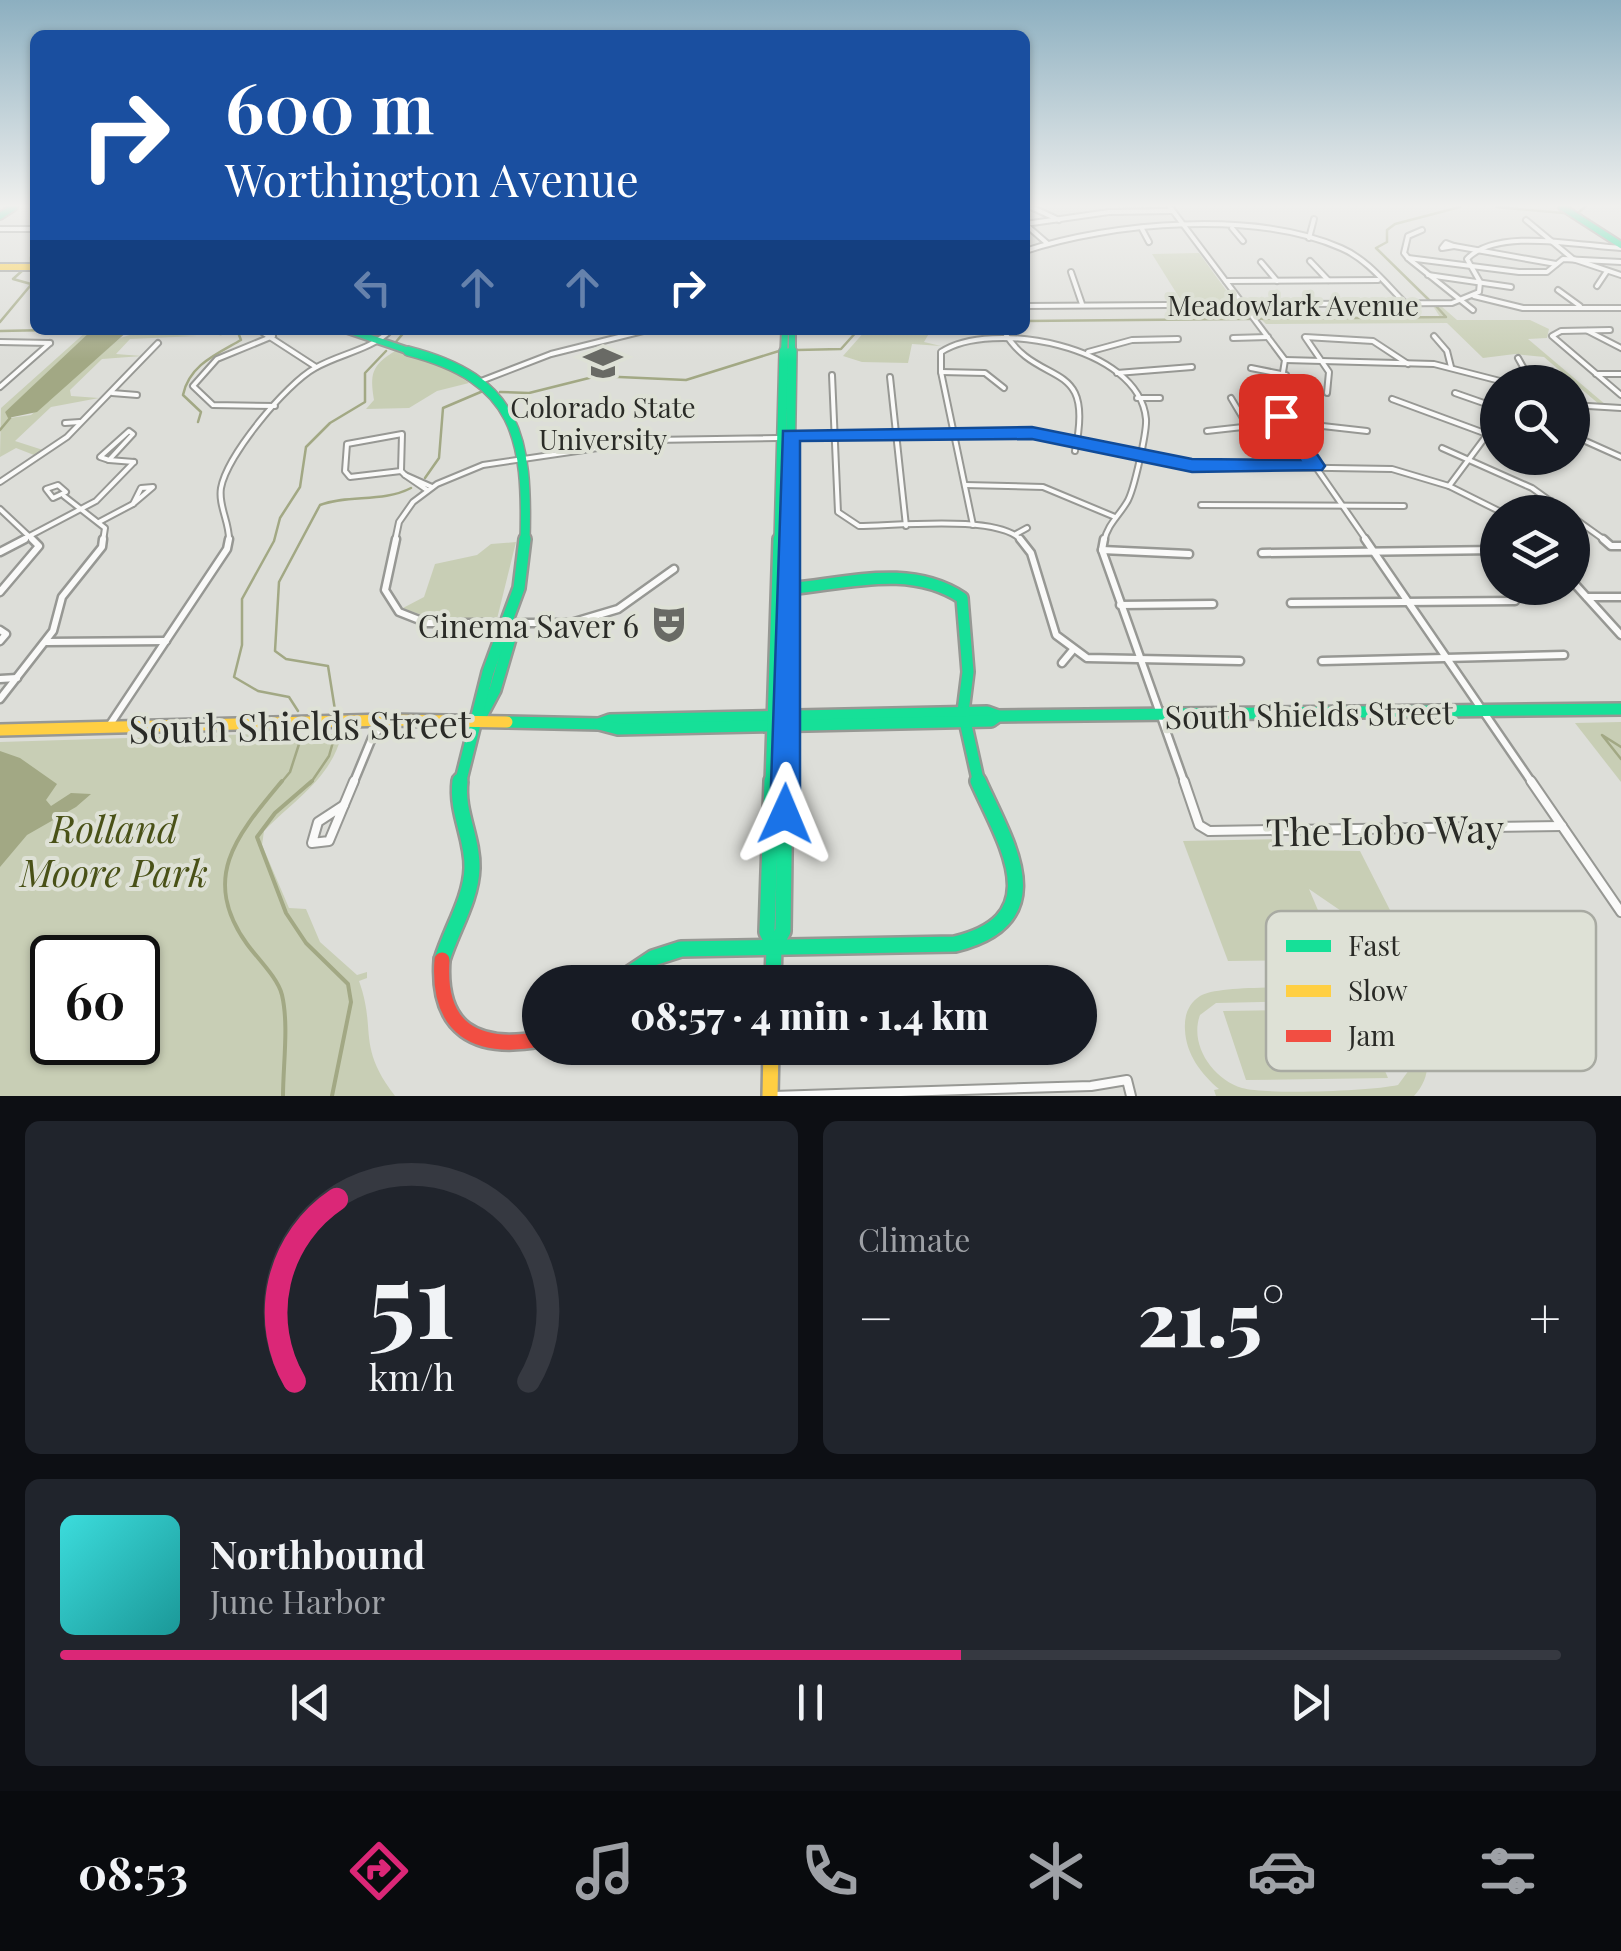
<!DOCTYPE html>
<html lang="en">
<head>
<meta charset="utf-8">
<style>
	body { margin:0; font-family:"Playfair Display",serif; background:#20242c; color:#f1f3f6; height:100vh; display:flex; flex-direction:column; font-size:38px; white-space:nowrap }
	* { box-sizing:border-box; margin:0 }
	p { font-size:32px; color:#9ea1a6 }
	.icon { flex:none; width:55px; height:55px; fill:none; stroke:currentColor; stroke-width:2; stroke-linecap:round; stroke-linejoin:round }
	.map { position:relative; height:1096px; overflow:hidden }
	.drawer { display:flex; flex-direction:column; gap:25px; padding:25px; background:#0d0f14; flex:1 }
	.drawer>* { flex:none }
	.hud { position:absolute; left:30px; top:30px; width:1000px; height:305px; border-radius:15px; box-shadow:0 2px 8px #0004; background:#1a4fa0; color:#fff; overflow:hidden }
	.buttons { position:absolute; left:1480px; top:365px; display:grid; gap:20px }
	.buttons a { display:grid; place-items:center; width:110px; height:110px; border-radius:50%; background:#171b24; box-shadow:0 2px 8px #0004; font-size:50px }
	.speed { position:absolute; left:30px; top:935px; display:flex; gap:20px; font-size:50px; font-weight:700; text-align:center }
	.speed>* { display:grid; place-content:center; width:130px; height:130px; border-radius:50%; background:#171b24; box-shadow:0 2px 8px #0004; line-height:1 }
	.speed .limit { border:5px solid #111; border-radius:15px; background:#fff; color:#111 }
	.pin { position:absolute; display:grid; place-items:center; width:85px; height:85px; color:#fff; margin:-42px; border-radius:20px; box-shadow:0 5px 15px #0006 }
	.me { position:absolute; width:110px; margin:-55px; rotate:1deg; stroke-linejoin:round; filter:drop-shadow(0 0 8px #0008) }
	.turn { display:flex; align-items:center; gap:35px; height:210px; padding:0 30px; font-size:45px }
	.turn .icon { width:130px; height:130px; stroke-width:2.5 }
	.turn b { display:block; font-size:70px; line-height:85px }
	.lanes { display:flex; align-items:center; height:95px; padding:0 30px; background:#0003; justify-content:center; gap:50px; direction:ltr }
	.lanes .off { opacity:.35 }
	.big { font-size:75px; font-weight:800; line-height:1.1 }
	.drawer .widget { flex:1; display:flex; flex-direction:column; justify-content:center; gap:15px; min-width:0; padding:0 35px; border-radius:15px; background:#20242c }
	.drawer .dial { align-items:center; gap:0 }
	.dial svg { height:260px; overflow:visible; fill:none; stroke:#363941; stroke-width:7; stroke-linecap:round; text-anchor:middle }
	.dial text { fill:#f1f3f6; stroke:none }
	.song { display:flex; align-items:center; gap:30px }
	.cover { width:120px; height:120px; border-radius:15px; background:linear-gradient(135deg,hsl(180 70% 55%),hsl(180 70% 35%)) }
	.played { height:10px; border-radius:5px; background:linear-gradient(90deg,#db2777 60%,#363941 60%) }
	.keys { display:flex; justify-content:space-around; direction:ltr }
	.heat { display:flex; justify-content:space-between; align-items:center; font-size:55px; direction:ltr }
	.drawer .tiles { flex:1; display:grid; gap:25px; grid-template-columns:1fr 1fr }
	.widget:last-child { grid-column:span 2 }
	.trip { position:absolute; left:522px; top:965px; width:575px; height:100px; border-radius:50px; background:#171b24; box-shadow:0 2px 8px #0004; font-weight:800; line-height:100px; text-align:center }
	.tab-bar { display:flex; height:160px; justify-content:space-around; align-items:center; background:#090b0e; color:#9ea1a6 }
	.tab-bar .icon { width:70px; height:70px }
	.tab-bar .current { color:#db2777 }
	.tab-bar b { font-size:45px; color:#f1f3f6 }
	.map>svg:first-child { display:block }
</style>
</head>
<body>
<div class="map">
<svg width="1621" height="1096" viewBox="0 0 1621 1096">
	<rect width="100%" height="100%" fill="#ddded9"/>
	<g fill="#c8ceb5" fill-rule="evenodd">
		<polygon points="1199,253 1234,301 1182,302 1152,254"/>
		<polygon points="1433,306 1441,306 1457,320 1530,320 1549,329 1547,338 1528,339 1606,405 1600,405 1544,357 1515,354 1483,358 1447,323 1266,324 1260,318 1440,317"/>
		<polygon points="866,330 931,330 924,342 941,346 912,344 908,363 862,362 843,356"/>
		<polygon points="87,331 90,332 85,339 5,412 10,418 31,415 120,338 136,333 197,336 130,339 116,354 142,356 102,359 70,390 71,396 99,398 51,407 15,441 43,450 34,455 16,448 0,457 1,408"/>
		<path d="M 395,351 L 436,360 L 469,383 L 437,391 L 409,408 L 366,409 L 374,400 C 370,374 371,366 395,351 Z"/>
		<polygon points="516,542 497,619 432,619 403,608 424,597 435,564 477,555 491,544"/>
		<polygon points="1621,722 1621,782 1575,723"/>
		<path d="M 285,733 L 287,739 L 342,733 C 332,778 294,800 264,831 L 262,845 L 289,908 L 306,909 L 320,942 L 357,975 L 367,972 L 367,978 L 359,981 C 377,1031 356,1045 395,1096 L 0,1096 L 0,742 ZM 52,958 L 138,958 L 138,1042 L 52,1042 Z"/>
		<polygon points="1281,839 1284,850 1360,851 1394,918 1347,915 1309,889 1339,960 1228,961 1183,841"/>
		<path d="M 1340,988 C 1384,991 1457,1050 1414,1096 L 1216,1096 L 1214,1090 L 1219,1089 C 1201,1074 1186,1054 1185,1030 C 1184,1016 1188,1004 1200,996 C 1218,984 1314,988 1340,988 ZM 1354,1000 C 1385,1006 1413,1033 1412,1066 L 1398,1085 C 1371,1091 1268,1095 1242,1088 C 1213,1079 1189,1045 1200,1015 L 1216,1003 Z"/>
		<polygon points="1359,1009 1388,1078 1246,1080 1223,1011"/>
	</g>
	<g fill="#a2a884">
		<polygon points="92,330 129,330 37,412 8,418 5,412"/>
		<polygon points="0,751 20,758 57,784 46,800 51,806 71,793 91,794 76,807 27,835 0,867"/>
	</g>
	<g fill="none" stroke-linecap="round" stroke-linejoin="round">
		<g stroke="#a2a884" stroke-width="2.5">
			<polyline points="1496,207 1564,213"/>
			<polyline points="1579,212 1585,207"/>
			<polyline points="31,257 31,264"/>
			<polyline points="23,270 13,279 31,284"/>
			<polyline points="1429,300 1376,248 1387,242 1387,230 1395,224 1460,207"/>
			<polyline points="1025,321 1446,317 1436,306"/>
			<polyline points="0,322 30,286"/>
			<polyline points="190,330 221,334"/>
			<polyline points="0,331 50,330"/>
			<polyline points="395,343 406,330"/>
			<polyline points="797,350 841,349 858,330"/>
			<polyline points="500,392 529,393 597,376 686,380 779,351"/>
			<path d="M 198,422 L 201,412 L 183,395 C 189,365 217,354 241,340 L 239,335"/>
			<polyline points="0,430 10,418"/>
			<polyline points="425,478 439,458 443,408 483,391"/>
			<path d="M 335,710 L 328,666 L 286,659 L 275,651 L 279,582 L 320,505 C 350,494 382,503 411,488"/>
			<polyline points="298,711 289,697 258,691 234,677 242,645 242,599 274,541 280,518 300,487 306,447 330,423 365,402 365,373 386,351"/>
			<polyline points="1621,747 1602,735 1621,759"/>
			<polyline points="280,784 290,772 301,738"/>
			<polyline points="310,784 329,756 335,735"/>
		</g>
		<g stroke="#a2a884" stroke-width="4">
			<path d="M 282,781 C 238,834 199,877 247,944 C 257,958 278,978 282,995 C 289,1025 283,1065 283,1096"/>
			<polyline points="312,781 275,813 257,837 286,913 306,943 348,984 351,1002 332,1096"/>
		</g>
		<g stroke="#979894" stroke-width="8">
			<g id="street-far2">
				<polyline points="1031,207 1059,220"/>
				<polyline points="1170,207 1285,360 1278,403 1286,424 1367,541"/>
				<polyline points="1526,220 1573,259 1621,275"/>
				<polyline points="1025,224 1109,212 1171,211"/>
				<polyline points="1025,224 1048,244"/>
				<polyline points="1232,228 1243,241"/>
				<polyline points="0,229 35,229"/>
				<polyline points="1142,229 1149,242"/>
				<polyline points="1309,238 1314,219"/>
				<polygon points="1446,243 1454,246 1442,248"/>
				<polyline points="1454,246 1556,264"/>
				<path d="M 1025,251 C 1112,222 1256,210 1341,248 C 1367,259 1386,284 1405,303"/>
				<polyline points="1408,258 1519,272 1547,272 1563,259 1621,262"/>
				<polyline points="1408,258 1404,253 1408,236 1422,230"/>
				<polyline points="1409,259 1473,310"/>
				<polyline points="1310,261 1328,280"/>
				<polyline points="1261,262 1277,281"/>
				<polyline points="1071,272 1082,304"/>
				<polyline points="1428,275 1511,287"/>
				<polyline points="1226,281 1378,280"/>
				<polyline points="1597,286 1607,271"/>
				<polyline points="1558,290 1580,306"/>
				<polyline points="1474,296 1523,308 1621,308"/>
				<path d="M 1025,306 L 1452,303 L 1479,292 L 1480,282 L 1467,259 C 1497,227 1580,246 1621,248"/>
				<polyline points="259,330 316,367"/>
				<path d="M 1003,330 C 1038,391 1096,354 1075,451"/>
				<polyline points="1610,330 1561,331 1552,336 1621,395"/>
				<polyline points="1588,331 1621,348"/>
				<polyline points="273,336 217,359 193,386 213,405 275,406"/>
				<polyline points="1434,336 1447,351 1451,367"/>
				<polyline points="1233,338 1268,337"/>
				<polyline points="0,342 50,343"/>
				<polyline points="1088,352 1132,340 1178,339"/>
				<polyline points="1518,358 1527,374 1525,382"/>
				<polyline points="1285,360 1434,364 1504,382"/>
				<polyline points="1251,368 1286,375"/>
				<polyline points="941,372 985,373 1004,388"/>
				<polyline points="1117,373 1192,367"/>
				<polyline points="1596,374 1621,374"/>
				<path d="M 832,375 L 838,512 L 859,526 C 895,526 1000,514 1022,541"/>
				<polyline points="890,377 906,526"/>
				<polyline points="481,381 551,354 647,330"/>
				<polyline points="0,387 50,343"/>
				<polyline points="112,393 137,395"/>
				<polyline points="1327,393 1329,372 1305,337 1373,341 1408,364"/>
				<polyline points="1455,393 1498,408"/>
				<polyline points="1137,398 1160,398"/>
				<polyline points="1231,398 1247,425"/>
				<polyline points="1392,399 1487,434"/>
				<polyline points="1572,405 1621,408"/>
				<polyline points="65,423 80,422"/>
				<polygon points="129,431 133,434 109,460 100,457"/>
				<polyline points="1207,431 1287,422 1367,431"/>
				<polygon points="402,434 401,471 350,477 345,471 347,444"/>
				<polyline points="1572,435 1621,457"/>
				<polyline points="1442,448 1532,488 1606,541"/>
				<polyline points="109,460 134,462"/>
				<polyline points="401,471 405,475"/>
				<polyline points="0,482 67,437 158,343"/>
				<polygon points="58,485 66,492 53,498 46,489"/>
				<polyline points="965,485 1043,487 1115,517"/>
				<polyline points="1449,486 1498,420"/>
				<polygon points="153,487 133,504 141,488"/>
				<polyline points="427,490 405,475 432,487"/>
				<polyline points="64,496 105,528 103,541"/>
				<polyline points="1201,505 1404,506"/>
				<polyline points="0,509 34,541"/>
				<polyline points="99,522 133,504"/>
				<path d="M 973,525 L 941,372 L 941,352 C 990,319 1139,345 1146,419 C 1147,431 1134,491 1127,502 C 1118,517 1108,524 1104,541"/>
				<polyline points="1016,534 1027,528"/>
				<polyline points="20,541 96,501 134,462"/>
				<path d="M 229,541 C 230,523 218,506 221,488 C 227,455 286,384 315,368 C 341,353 369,351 391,330"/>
				<polyline points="395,541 399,522 413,502 437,484 483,465 652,440 1042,434 1200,466 1392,469 1449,486 1501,512"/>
			</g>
		</g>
		<g stroke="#979894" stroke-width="11">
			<g id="street-far1">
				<polyline points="396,539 385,590 399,612 427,623 571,623 618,609 674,569"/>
				<polyline points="1020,539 1031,553 1056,635 1087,658 1240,661"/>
				<polyline points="1104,539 1102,550 1185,784"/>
				<polyline points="1365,539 1533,784"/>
				<polyline points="1603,539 1611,546 1621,546"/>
				<polyline points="1102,550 1189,554"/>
				<polyline points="0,552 25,539"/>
				<polyline points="1262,553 1498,550"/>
				<polyline points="1572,581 1621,635"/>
				<polyline points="0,592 39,546 32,539"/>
				<polyline points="1587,597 1621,597"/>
				<polyline points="1291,603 1515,601"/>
				<polyline points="1120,605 1213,604"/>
				<polyline points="0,630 6,634 0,641"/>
				<polyline points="46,642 166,641"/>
				<polyline points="1322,661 1564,655"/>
				<polyline points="1062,663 1072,651"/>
				<polyline points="0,679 17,678"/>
				<polyline points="0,699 53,631 62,597 102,547 103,539"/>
				<polyline points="109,726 227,549 229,539"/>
				<polyline points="353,784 372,738 385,722"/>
			</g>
		</g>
		<g stroke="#979894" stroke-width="12">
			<g id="street">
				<polyline points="1184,781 1199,825 1209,831 1562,826"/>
				<polyline points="1531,781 1621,912"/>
				<polygon points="344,805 329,841 312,843 318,822"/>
				<polyline points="344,805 354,781"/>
				<polyline points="773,1096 1091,1086 1127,1080 1131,1096"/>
			</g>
		</g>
		<g stroke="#979894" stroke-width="10">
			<g id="fast-far3">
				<polyline points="1562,207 1621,245"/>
				<polyline points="0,216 14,207"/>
				<polyline points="347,330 418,354"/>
				<polyline points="784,354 785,330"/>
				<polyline points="792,354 792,330"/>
			</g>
		</g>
		<g stroke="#979894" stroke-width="12">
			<g id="fast-far2">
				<path d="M 408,351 C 518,379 528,438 525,541"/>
				<polyline points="779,541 784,351"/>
				<polyline points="789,541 792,351"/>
			</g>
		</g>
		<g stroke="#979894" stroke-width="16">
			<g id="fast-far1">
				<path d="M 787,589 C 846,584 909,563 962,598 L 968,672 L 963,712"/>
				<polyline points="965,721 979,784"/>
				<polyline points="478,722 495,690 512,632 508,624"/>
				<polyline points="507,722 599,724 610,720 987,712 998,716"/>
				<polyline points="599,724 618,729 991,721 998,716 1621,709"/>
				<polyline points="460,784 488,672 519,588 525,539"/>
				<polyline points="771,784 779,539"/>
				<polyline points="785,784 789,539"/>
			</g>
		</g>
		<g stroke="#979894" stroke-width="20">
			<g id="fast">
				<polyline points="772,781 767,932 774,947 773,982"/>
				<polyline points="774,947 783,931 785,781"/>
				<path d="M 442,960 C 451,930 471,900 472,868 C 473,838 456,812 460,781"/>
				<path d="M 617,982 L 653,958 L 681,949 L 955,944 C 1057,919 1005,842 978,781"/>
			</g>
		</g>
		<g stroke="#979894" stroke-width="10">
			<polyline id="slow-far2" points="0,267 35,267"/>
		</g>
		<g stroke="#979894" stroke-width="16">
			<polyline id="slow-far1" points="0,730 387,720 507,722"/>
		</g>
		<g stroke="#979894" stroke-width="20">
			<polyline id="slow" points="770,1096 771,1048"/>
		</g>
		<g stroke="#979894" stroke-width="20">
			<path id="jam" d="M 442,960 C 437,1029 476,1051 540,1039"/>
		</g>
		<use href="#street-far2" stroke="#fafaf9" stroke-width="4"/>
		<use href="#street-far1" stroke="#fafaf9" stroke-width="6"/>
		<use href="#street" stroke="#fafaf9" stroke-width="8"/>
		<use href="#fast-far3" stroke="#16e098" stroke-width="6"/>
		<use href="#fast-far2" stroke="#16e098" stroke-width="9"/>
		<use href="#fast-far1" stroke="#16e098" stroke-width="11"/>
		<use href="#fast" stroke="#16e098" stroke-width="15"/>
		<use href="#slow-far2" stroke="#ffcf43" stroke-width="6"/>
		<use href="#slow-far1" stroke="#ffcf43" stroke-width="11"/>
		<use href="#slow" stroke="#ffcf43" stroke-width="15"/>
		<use href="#jam" stroke="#f24e42" stroke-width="15"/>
	</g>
	<linearGradient id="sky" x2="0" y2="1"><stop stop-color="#8cafc0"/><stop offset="0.57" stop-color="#f0f0ee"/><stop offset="1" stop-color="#f0f0ee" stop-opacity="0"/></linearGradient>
	<rect width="1621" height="361" fill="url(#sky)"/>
	<polygon fill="#1a73e8" stroke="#114b97" stroke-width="2.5" points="1281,410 1288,411 1325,466 1322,470 1192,472 1032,439 800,441 800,814 796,824 785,828 774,824 770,814 783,431 1032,427 1192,459 1300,460 1272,416"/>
	<defs>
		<g id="university-bare" transform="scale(3)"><path d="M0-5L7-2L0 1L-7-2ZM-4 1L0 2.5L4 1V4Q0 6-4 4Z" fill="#696a65" stroke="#dee1d6" stroke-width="2.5" paint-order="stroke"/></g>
		<g id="theatre-bare" transform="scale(3)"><path d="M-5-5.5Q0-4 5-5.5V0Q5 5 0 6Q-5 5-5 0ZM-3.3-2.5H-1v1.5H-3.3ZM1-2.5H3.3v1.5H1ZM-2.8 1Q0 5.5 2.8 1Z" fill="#696a65" stroke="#dee1d6" stroke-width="2.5" paint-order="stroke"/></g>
	</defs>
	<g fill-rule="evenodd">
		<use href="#university-bare" x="603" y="363"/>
		<use href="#theatre-bare" x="669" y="624"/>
	</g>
	<g text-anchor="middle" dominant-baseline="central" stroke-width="8" stroke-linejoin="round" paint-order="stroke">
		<g font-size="28" fill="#2a2b27" stroke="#dee1d6">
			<text x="1293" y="304">Meadowlark Avenue</text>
		</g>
		<g font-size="28" fill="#2a2b27" stroke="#dee1d6">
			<text x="603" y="406">Colorado State<tspan x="603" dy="32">University</tspan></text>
		</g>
		<g font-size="32" fill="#2a2b27" stroke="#dee1d6" text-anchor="end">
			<text x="639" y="624">Cinema Saver 6</text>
		</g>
		<g font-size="32" fill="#2a2b27" stroke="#dee1d6">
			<text transform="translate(1309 713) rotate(-1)">South Shields Street</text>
		</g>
		<g font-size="38" fill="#2a2b27" stroke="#dee1d6">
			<text transform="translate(300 725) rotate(-1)">South Shields Street</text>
			<text transform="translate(1385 829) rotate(-1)">The Lobo Way</text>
		</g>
		<g font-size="38" font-style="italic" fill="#495117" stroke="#dee1d6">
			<text x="114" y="827">Rolland<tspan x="114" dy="44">Moore Park</tspan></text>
		</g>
	</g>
	<rect x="1266" y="911" width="330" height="160" rx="15" fill="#dee1d6" stroke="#a8aaa2" stroke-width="2.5"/>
	<rect x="1286" y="940" width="45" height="12" fill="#16e098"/>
	<rect x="1286" y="985" width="45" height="12" fill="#ffcf43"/>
	<rect x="1286" y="1030" width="45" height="12" fill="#f24e42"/>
	<g font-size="28" fill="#2a2b27">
		<text x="1348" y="956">Fast</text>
		<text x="1348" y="1001">Slow</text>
		<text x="1348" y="1046">Jam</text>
	</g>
</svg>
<div class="buttons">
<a><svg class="icon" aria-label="search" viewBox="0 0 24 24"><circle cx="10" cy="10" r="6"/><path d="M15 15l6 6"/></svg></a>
<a><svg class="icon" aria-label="layers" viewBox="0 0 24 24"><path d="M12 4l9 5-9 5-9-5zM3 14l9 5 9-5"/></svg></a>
</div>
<div class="speed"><div class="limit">60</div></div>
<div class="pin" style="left:1281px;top:416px;background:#d93025"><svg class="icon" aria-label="arrive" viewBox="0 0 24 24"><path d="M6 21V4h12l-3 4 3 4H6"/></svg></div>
<svg class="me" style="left:785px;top:814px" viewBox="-20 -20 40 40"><path d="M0-17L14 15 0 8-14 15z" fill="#1a73e8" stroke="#fff" stroke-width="4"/></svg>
<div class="trip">08:57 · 4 min · 1.4 km</div>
<div class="hud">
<div class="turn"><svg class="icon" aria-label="right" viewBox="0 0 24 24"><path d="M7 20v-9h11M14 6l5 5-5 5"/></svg><div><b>600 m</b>Worthington Avenue</div></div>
<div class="lanes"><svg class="icon off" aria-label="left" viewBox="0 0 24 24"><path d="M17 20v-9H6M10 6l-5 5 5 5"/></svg><svg class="icon off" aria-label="ahead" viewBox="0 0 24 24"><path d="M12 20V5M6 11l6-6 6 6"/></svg><svg class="icon off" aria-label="ahead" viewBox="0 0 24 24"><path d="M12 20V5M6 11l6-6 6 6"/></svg><svg class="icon" aria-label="right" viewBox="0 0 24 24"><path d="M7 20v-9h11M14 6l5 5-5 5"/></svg></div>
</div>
</div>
<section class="drawer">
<div class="tiles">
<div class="widget dial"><svg viewBox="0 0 100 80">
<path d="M14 69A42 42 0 1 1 86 69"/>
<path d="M14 69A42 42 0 0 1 27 13" stroke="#db2777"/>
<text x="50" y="56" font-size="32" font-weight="700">51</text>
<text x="50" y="72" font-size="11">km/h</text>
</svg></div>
<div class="widget"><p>Climate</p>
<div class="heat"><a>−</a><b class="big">21.5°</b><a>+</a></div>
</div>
<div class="widget">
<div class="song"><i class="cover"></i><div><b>Northbound</b><p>June Harbor</p></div></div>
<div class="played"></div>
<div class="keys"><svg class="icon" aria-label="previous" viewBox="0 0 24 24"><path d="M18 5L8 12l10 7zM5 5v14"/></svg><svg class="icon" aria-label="pause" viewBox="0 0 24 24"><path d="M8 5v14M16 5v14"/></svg><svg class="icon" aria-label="next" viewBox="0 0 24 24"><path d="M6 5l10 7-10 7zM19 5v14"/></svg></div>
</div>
</div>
</section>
<nav class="tab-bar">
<b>08:53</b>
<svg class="icon current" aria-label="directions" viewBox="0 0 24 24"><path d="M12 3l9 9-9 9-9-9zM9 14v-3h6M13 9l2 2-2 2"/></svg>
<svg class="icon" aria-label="music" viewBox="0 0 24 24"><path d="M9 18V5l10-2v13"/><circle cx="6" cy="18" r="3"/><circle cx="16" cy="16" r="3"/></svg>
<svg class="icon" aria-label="phone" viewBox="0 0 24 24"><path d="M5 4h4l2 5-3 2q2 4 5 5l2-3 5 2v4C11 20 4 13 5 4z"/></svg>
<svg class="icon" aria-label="climate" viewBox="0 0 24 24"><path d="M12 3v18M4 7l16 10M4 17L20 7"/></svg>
<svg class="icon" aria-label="car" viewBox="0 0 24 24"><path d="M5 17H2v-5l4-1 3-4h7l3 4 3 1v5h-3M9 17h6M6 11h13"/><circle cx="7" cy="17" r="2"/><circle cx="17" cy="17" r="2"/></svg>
<svg class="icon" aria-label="filters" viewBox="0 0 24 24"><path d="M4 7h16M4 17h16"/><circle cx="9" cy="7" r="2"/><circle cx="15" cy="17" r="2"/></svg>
</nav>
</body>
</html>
